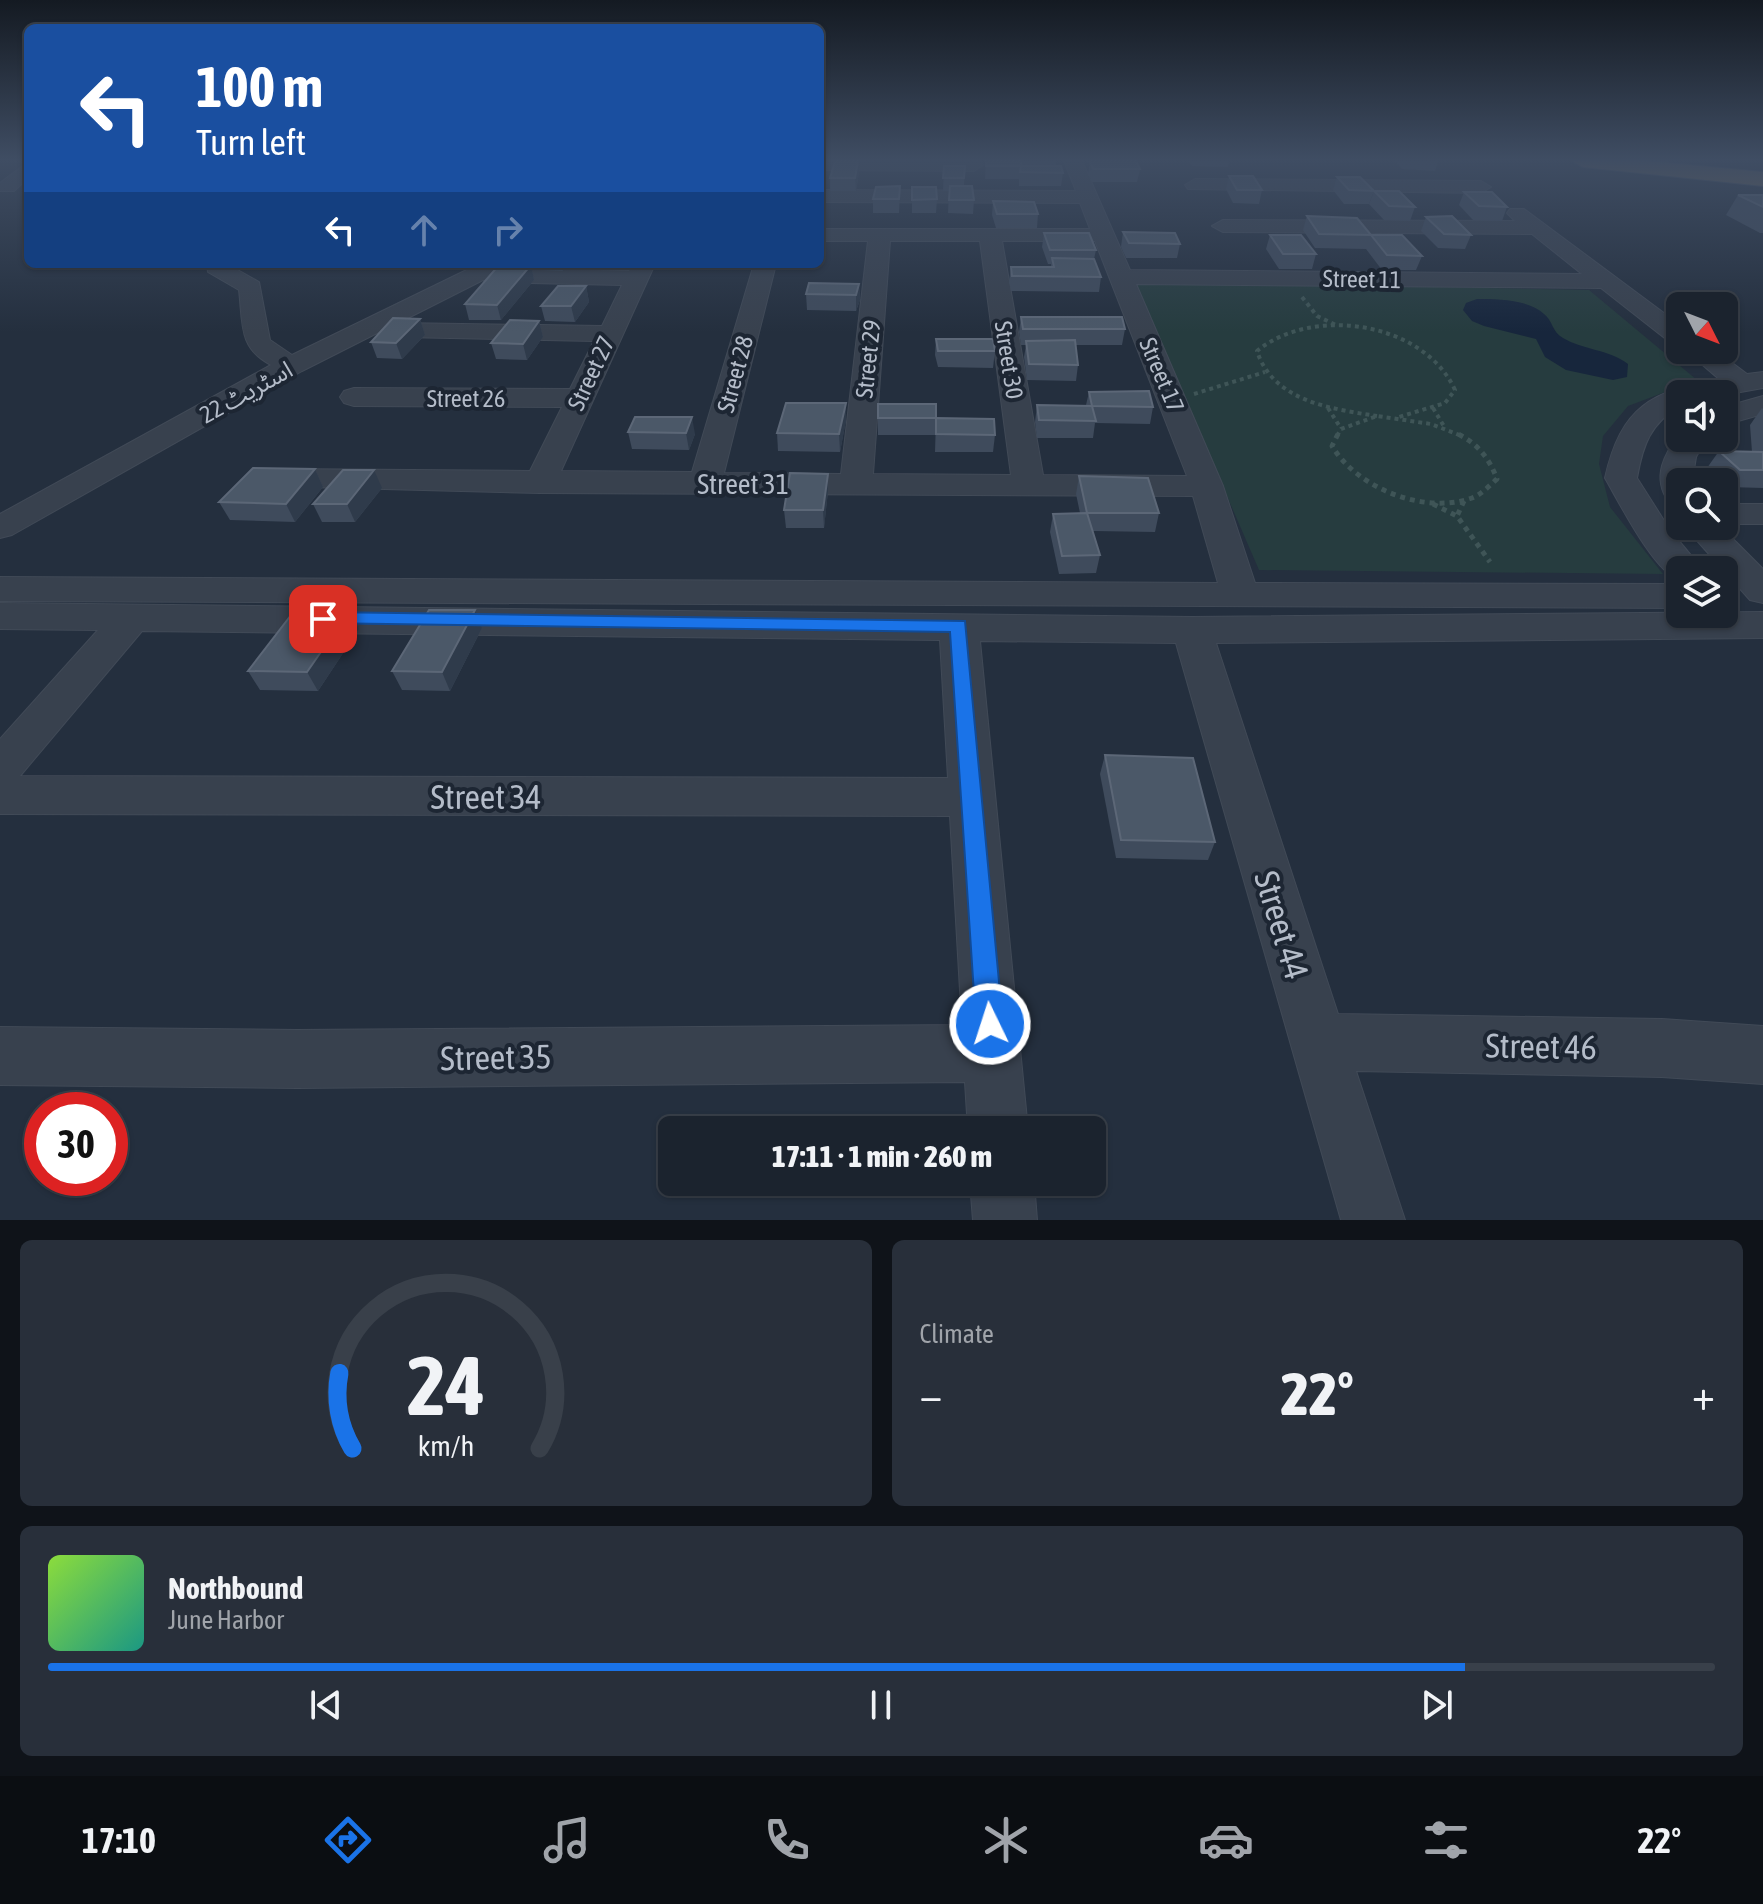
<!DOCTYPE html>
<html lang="en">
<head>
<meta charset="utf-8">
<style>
	body { margin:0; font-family:"Asap Condensed","Noto Sans Arabic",sans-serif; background:#282f3a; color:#f1f3f6; height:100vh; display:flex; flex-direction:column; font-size:30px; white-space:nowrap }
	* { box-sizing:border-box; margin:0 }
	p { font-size:26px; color:#a0a4aa }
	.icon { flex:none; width:44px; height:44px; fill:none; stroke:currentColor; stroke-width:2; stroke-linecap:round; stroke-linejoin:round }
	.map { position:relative; height:1220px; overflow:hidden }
	.panel { display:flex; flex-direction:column; gap:20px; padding:20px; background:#0f1319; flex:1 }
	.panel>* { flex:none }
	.hud { position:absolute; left:24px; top:24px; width:800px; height:244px; border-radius:12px; box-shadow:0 2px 6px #0004,0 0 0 2px #39404a; background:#1a4fa0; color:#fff; overflow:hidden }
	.needle { width:52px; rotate:132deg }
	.buttons { position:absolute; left:1666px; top:292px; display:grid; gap:16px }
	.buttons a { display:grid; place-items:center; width:72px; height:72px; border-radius:12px; background:#1b232e; box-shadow:0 2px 6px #0004,0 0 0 2px #39404a; font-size:40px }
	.speed { position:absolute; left:24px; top:1092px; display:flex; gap:16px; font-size:40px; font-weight:700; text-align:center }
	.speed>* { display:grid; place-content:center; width:104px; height:104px; border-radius:50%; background:#1b232e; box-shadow:0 2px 6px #0004,0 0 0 2px #39404a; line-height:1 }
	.speed .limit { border:12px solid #d22; background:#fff; color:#111 }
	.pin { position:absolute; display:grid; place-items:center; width:68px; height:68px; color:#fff; margin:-34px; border-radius:16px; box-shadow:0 4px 12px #0006 }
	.me { position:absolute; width:88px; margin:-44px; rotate:356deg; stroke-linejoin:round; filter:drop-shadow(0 0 6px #0008) }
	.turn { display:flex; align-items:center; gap:28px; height:168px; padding:0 40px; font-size:36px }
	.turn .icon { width:104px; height:104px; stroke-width:2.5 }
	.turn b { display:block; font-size:56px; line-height:68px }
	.lanes { display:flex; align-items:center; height:76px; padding:0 40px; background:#0003; justify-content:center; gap:40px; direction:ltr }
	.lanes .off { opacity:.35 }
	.big { font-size:60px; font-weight:800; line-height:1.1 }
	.panel .card { flex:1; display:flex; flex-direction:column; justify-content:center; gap:12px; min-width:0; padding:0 28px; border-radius:12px; background:#282f3a }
	.panel .dial { align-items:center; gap:0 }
	.dial svg { height:208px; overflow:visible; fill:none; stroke:#39404a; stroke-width:7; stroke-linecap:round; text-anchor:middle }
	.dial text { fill:#f1f3f6; stroke:none }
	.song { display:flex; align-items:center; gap:24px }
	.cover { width:96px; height:96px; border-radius:12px; background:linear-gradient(135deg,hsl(90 70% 55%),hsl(170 70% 35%)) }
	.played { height:8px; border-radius:4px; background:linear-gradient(90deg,#1a73e8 85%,#39404a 85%) }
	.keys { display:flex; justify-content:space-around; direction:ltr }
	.heat { display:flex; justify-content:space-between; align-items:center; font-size:44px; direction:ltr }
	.panel .tiles { flex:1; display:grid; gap:20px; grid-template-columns:1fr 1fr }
	.card:last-child { grid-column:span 2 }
	.trip { position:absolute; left:658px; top:1116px; width:448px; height:80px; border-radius:12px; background:#1b232e; box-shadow:0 2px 6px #0004,0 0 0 2px #39404a; font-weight:800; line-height:80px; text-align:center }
	.tabs { display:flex; height:128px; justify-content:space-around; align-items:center; background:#0b0e12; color:#a0a4aa }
	.tabs .icon { width:56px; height:56px }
	.tabs .on { color:#1a73e8 }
	.tabs b { font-size:36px; color:#f1f3f6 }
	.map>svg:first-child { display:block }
</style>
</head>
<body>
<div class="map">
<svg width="1763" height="1220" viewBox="0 0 1763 1220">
	<rect width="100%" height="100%" fill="#242f3e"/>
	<polygon fill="#263c3f" points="1134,281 1589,290 1697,380 1628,406 1603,436 1599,464 1610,507 1663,574 1259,570"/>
	<path fill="#17263c" d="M 1477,299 C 1497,299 1528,299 1544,314 C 1553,321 1552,332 1563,338 C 1583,350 1608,349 1628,364 L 1627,377 L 1613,380 L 1566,370 L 1545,357 L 1536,339 L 1484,326 L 1472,321 L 1463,310 L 1466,303 Z"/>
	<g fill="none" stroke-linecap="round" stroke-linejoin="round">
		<g stroke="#414a57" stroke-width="2">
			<g id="minor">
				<polygon points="820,161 980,161 983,165 974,171 820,170"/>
				<path d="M 1064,161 L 1082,161 L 1130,270 L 1582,274 L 1532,234 L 1223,232 L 1212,226 L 1223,220 L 1515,221 L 1507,213 L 1510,209 L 1524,209 L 1680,325 L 1680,345 L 1671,343 L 1601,288 L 1136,284 L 1223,486 L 1255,583 L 1680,584 L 1680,608 L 0,601 L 0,577 L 1218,583 L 1193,496 L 540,493 L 268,486 L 263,479 L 268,472 L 279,469 L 530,471 L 562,407 L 354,406 L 344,403 L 340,397 L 344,391 L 354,388 L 570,389 L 594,341 L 403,337 L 394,334 L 390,329 L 393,325 L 302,371 L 12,535 L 0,538 L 0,514 L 271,365 C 238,348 243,323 239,290 L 208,272 L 207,264 L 227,264 L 259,282 L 270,340 L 292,355 L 479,264 L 508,264 L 505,268 L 629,271 L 633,264 L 655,264 L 561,471 L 692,472 L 754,264 L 776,264 L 724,473 L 841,474 L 868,241 L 820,241 L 820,229 L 1090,229 L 1080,203 L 820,202 L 820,190 L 1076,191 ZM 890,241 L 980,241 L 1011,475 L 873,474 ZM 1002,241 L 1095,241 L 1187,476 L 1043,475 ZM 483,280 L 490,282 L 622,285 L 602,326 L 398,323 Z"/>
				<polygon points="28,162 28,178 14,191 0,191 0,183"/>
				<polygon points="1195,179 1481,181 1491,187 1481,193 1188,189 1185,185"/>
				<path d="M 1685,350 L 1715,350 L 1747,374 L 1763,372 L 1763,388 L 1724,395 L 1680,394 L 1680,406 C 1650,424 1643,445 1637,478 L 1670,530 L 1703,570 L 1680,570 L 1680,580 C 1655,574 1619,502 1605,478 C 1621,407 1651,391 1719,379 Z"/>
				<polygon points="1763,396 1763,414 1724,425 1724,407"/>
				<path d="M 1680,433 L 1680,438 L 1707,438 L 1696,457 L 1692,482 L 1680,482 L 1680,504 L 1668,501 C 1652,477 1664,454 1680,433 Z"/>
				<rect x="1724" y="504" width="39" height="20"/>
				<polygon points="1684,526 1720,526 1763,569 1763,603 1750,600"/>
				<path d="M 0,603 L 1192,617 L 1763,612 L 1763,638 L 1216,643 L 1338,1014 L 1662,1019 L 1763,1026 L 1763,1084 L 1662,1077 L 1356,1071 L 1405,1220 L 1341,1220 L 1176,643 L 980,641 L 1028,1130 L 968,1130 L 965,1082 L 297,1088 L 0,1085 L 0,1027 L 297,1030 L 962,1025 L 950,816 L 0,814 L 0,739 L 98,630 L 0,629 ZM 142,631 L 940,640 L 948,778 L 20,776 Z"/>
				<polygon points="970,1182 1034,1182 1037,1220 973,1220"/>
			</g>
		</g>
		<g stroke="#434c59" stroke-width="2">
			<polygon id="highway" points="1572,161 1648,161 1763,172 1763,186 1583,167"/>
		</g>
		<g stroke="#3f5557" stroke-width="4" stroke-dasharray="4 4" stroke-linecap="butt">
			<polyline points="1302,297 1317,316 1336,325"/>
			<polyline points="1194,394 1265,372"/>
			<polyline points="1328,408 1340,427"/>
			<polyline points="1433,408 1445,428"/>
			<path d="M 1377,416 C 1331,409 1273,401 1257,351 C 1313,305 1424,322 1455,390 L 1445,403 L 1399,417"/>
			<polyline points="1337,436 1341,429 1377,416 1431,424 1462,436"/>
		</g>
		<g stroke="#3f5557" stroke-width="5" stroke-dasharray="5 5" stroke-linecap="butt">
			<path d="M 1338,434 L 1332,446 C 1357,488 1424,515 1472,498 C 1481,495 1490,485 1497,479 C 1489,458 1478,444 1458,434"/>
			<polyline points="1464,501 1457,516 1490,562"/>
			<polyline points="1433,504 1457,516"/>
		</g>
		<use href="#minor" fill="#38414e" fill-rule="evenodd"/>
		<use href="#highway" fill="#746855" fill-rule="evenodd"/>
	</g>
	<g fill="#3f4b5c">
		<polygon points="986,161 1056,161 1056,166 1063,173 1061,186 1019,186 1019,179 985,179"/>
		<polygon points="1090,161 1140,169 1137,182 1092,182 1088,174"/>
		<polygon points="1189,161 1229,161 1228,167 1192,166"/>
		<polygon points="1395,161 1438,161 1435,171 1402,169"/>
		<polygon points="860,166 856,191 830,191 830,178"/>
		<polygon points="944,166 965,166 964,186 974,200 973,214 948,213 949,191 943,191"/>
		<polygon points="1229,176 1262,190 1259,204 1233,203 1226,189"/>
		<polygon points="1337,177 1374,191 1369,204 1344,204 1333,190"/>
		<polygon points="900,186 899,213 873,213 873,199"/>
		<polygon points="912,187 937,199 936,213 912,213"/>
		<polygon points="1374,191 1415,207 1410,221 1384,220 1369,204"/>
		<polygon points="1464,192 1507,207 1502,221 1473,220 1459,205"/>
		<polygon points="1738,195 1763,195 1763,233 1760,233 1726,215"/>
		<polygon points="993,201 1038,214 1037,228 996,228 992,215"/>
		<polygon points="1307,216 1371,235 1422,256 1416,270 1382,270 1366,249 1315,248 1303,230"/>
		<polygon points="1426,217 1471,235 1465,249 1438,248 1421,231"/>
		<polygon points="1123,232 1180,244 1177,258 1126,258 1121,247"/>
		<polygon points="1044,233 1096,250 1094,259 1101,277 1099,292 1011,291 1009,282 1011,267 1051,267 1051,264 1048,264 1042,247"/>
		<polygon points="1270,235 1316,254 1312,269 1279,269 1266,249"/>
		<polygon points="537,264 568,264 563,271 539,270"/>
		<polygon points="531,265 534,280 501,320 469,320 465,304"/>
		<polygon points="859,284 860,300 856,311 807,310 806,294"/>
		<polygon points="586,286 589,302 575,322 545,321 541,306"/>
		<polygon points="1021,317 1125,329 1122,345 1075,345 1078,365 1076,381 1027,380 1024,357 1026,345 1021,345 1019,332"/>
		<polygon points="420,319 425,335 402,359 377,358 371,342"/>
		<polygon points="539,321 543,337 527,360 496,359 491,343"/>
		<polygon points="936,339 995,351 993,368 938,367 935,355"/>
		<polygon points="1089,392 1153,407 1150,424 1095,423 1093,438 1037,438 1035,422 1037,405 1086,405"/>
		<polygon points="846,403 846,420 840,452 778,451 777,433"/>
		<polygon points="878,404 936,418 935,435 878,435"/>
		<polygon points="1762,408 1763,409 1763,488 1728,487 1724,484 1724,482 1722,482 1707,468 1719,451 1752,452 1750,425"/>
		<polygon points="635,417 695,434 689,450 632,449 628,432"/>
		<polygon points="936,418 995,435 993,452 935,452"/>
		<polygon points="315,469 323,487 295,522 230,520 219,502"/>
		<polygon points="828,474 828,491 824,528 786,528 784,510"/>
		<polygon points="1079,476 1159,513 1155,532 1093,531 1100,555 1096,573 1059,574 1050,532 1053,514 1080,513 1076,494"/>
		<polygon points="382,488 355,522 322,522 313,504"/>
		<polygon points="350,610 359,629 318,691 260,690 248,671"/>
		<polygon points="475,610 482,628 450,691 402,690 392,671"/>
		<polygon points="1105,755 1215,842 1208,860 1116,858 1100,774"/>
	</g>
	<g fill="#2f3b4b">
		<polygon points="858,161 860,161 860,166 856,191 855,178"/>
		<polygon points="562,264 568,264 563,271"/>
		<polygon points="531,265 534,280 501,320 497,305"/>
		<polygon points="859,284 860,300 856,311 856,295"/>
		<polygon points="586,286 589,302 575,322 571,306"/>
		<polygon points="420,319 425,335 402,359 396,343"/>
		<polygon points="539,321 543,337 527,360 523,344"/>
		<polygon points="846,403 846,420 840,452 839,434"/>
		<polygon points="692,417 695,434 689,450 686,433"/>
		<polygon points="315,469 323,487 295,522 286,504"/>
		<polygon points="374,470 382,488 355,522 347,504"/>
		<polygon points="828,474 828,491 824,528 823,510"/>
		<polygon points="350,610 359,629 318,691 307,672"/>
		<polygon points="475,610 482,628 450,691 442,672"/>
	</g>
	<g fill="#4b5868" stroke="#5c6777" stroke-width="2">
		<polygon points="835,161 858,161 855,178 830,178"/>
		<rect x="986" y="161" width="35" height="5"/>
		<polygon points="1090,161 1136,161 1140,169 1093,169"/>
		<polygon points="944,166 965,166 964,178 943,178"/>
		<polygon points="1021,166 1061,166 1063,173 1020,172"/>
		<polygon points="1229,176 1253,176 1262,190 1237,190"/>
		<polygon points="1337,177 1360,177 1374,191 1349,190"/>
		<polygon points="900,186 899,199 873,199 876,187"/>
		<polygon points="950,186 972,186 974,200 949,200"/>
		<polygon points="912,187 936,187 937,199 912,200"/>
		<polygon points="1374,191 1399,191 1415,207 1389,206"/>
		<polygon points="1464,192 1492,192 1507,207 1479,206"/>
		<polygon points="1738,195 1763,195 1763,207"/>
		<polygon points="993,201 1034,202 1038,214 997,214"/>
		<polygon points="1307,216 1357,218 1371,235 1319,234"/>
		<polygon points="1452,216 1471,235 1444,234 1426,217"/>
		<polygon points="1123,232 1175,233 1180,244 1129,243"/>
		<polygon points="1044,233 1089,233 1096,250 1050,250"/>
		<polygon points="1270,235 1301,235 1316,254 1283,254"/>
		<polygon points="1371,235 1402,235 1422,256 1387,255"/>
		<polygon points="1052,258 1094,259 1101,277 1012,276 1011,267 1054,267"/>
		<polygon points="499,265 531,265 497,305 465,304"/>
		<polygon points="809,283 859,284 856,295 806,294"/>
		<polygon points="558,286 586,286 571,306 541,306"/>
		<polygon points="1021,317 1122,317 1125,329 1023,329"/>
		<polygon points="393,318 420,319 396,343 371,342"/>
		<polygon points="510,320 539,321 523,344 491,343"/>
		<polygon points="936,339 993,339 995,351 938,351"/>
		<polygon points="1075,340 1078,365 1029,364 1026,341"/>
		<polygon points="1149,391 1153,407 1092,406 1089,392"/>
		<polygon points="786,403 846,403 839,434 777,433"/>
		<rect x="878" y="404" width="58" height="14"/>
		<polygon points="1037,405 1092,406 1096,421 1039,420"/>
		<polygon points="635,417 692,417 686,433 628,432"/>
		<polygon points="936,418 994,419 995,435 936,434"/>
		<polygon points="1719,451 1763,452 1763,470 1740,470"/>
		<polygon points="253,468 315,469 286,504 219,502"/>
		<polygon points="343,470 374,470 347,504 313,504"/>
		<polygon points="790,473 828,474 823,510 784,510"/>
		<polygon points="1079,476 1148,478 1159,513 1087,513"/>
		<polygon points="1087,513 1100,555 1062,556 1053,514"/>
		<polygon points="295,610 350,610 307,672 248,671"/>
		<polygon points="429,610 475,610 442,672 392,671"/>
		<polygon points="1105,755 1193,758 1215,842 1121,840"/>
	</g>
	<linearGradient id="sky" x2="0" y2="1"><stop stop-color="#141a22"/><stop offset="0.48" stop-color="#3f4d63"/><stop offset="1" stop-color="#3f4d63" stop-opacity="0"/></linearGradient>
	<rect width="1763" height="332" fill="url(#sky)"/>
	<polygon fill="#1a73e8" stroke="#114b97" stroke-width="2" points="323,612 965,621 1003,1024 999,1034 990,1038 980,1034 976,1024 950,632 317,623 317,614"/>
	<g text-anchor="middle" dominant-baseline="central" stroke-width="8" stroke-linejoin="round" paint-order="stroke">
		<g font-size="24" fill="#b4bcc9" stroke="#1d2633">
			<text transform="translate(1362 279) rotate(1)">Street 11</text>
			<text transform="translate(868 359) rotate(-84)">Street 29</text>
			<text transform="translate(1009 360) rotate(81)">Street 30</text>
			<text transform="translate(591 373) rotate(-65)">Street 27</text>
			<text transform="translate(735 374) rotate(-75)">Street 28</text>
			<text transform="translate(1162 375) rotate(67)">Street 17</text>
			<text transform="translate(246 392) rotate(-29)">اسٹریٹ 22</text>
			<text x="466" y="398">Street 26</text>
		</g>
		<g font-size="28" fill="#b4bcc9" stroke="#1d2633">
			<text x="743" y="484">Street 31</text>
		</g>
		<g font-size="34" fill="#b4bcc9" stroke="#1d2633">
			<text x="486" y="796">Street 34</text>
			<text transform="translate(1282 925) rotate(73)">Street 44</text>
			<text transform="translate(1541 1046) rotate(1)">Street 46</text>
			<text transform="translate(496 1057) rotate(-1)">Street 35</text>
		</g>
	</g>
</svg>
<div class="buttons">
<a><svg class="needle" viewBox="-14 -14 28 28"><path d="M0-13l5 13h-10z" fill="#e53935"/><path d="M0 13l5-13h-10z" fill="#a0a4aa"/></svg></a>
<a><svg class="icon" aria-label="sound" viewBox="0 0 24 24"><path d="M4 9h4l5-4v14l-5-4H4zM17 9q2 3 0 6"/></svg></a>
<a><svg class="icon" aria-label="search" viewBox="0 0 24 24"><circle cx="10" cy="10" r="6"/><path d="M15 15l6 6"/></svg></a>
<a><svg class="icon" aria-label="layers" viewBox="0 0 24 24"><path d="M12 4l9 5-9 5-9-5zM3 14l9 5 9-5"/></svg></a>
</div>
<div class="speed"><div class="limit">30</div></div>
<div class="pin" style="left:323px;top:619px;background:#d93025"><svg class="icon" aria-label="arrive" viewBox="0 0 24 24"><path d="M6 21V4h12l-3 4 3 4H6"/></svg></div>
<svg class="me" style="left:990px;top:1024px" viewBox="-20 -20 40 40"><circle r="17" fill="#1a73e8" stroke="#fff" stroke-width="3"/><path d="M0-11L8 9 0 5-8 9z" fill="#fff"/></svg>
<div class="trip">17:11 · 1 min · 260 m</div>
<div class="hud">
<div class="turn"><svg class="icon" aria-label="left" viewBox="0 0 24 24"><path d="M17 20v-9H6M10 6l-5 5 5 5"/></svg><div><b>100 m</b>Turn left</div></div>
<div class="lanes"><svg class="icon" aria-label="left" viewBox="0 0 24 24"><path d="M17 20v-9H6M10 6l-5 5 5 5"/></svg><svg class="icon off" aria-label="ahead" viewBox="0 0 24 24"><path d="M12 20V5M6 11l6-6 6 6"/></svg><svg class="icon off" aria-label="right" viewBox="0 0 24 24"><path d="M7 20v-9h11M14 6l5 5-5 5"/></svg></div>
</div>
</div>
<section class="panel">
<div class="tiles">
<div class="card dial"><svg viewBox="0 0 100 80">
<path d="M14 69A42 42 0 1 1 86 69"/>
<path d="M14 69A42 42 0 0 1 9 40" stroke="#1a73e8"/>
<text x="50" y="56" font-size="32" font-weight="700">24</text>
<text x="50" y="72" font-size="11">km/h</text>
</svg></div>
<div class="card"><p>Climate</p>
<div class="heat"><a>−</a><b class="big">22°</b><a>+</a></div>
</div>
<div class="card">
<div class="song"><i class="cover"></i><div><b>Northbound</b><p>June Harbor</p></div></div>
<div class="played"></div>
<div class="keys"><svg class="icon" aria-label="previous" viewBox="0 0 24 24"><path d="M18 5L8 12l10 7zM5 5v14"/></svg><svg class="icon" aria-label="pause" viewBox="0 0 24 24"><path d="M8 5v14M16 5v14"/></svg><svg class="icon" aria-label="next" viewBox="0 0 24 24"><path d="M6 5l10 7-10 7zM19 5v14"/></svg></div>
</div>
</div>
</section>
<nav class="tabs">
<b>17:10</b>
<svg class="icon on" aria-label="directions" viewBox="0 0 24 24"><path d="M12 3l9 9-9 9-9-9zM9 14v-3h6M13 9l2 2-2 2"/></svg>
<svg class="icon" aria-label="music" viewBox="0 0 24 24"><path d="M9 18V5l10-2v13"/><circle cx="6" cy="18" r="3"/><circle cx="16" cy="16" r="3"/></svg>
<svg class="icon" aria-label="phone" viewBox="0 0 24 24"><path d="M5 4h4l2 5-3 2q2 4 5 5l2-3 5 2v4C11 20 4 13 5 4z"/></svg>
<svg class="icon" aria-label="climate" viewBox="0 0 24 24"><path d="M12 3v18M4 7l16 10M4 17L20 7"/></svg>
<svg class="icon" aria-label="car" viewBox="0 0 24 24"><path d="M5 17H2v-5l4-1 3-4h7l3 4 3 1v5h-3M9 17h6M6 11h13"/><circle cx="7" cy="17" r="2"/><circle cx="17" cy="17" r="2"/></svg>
<svg class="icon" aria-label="filters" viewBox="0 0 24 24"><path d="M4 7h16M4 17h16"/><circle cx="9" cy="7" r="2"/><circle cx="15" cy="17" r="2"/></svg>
<b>22°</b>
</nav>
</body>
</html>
